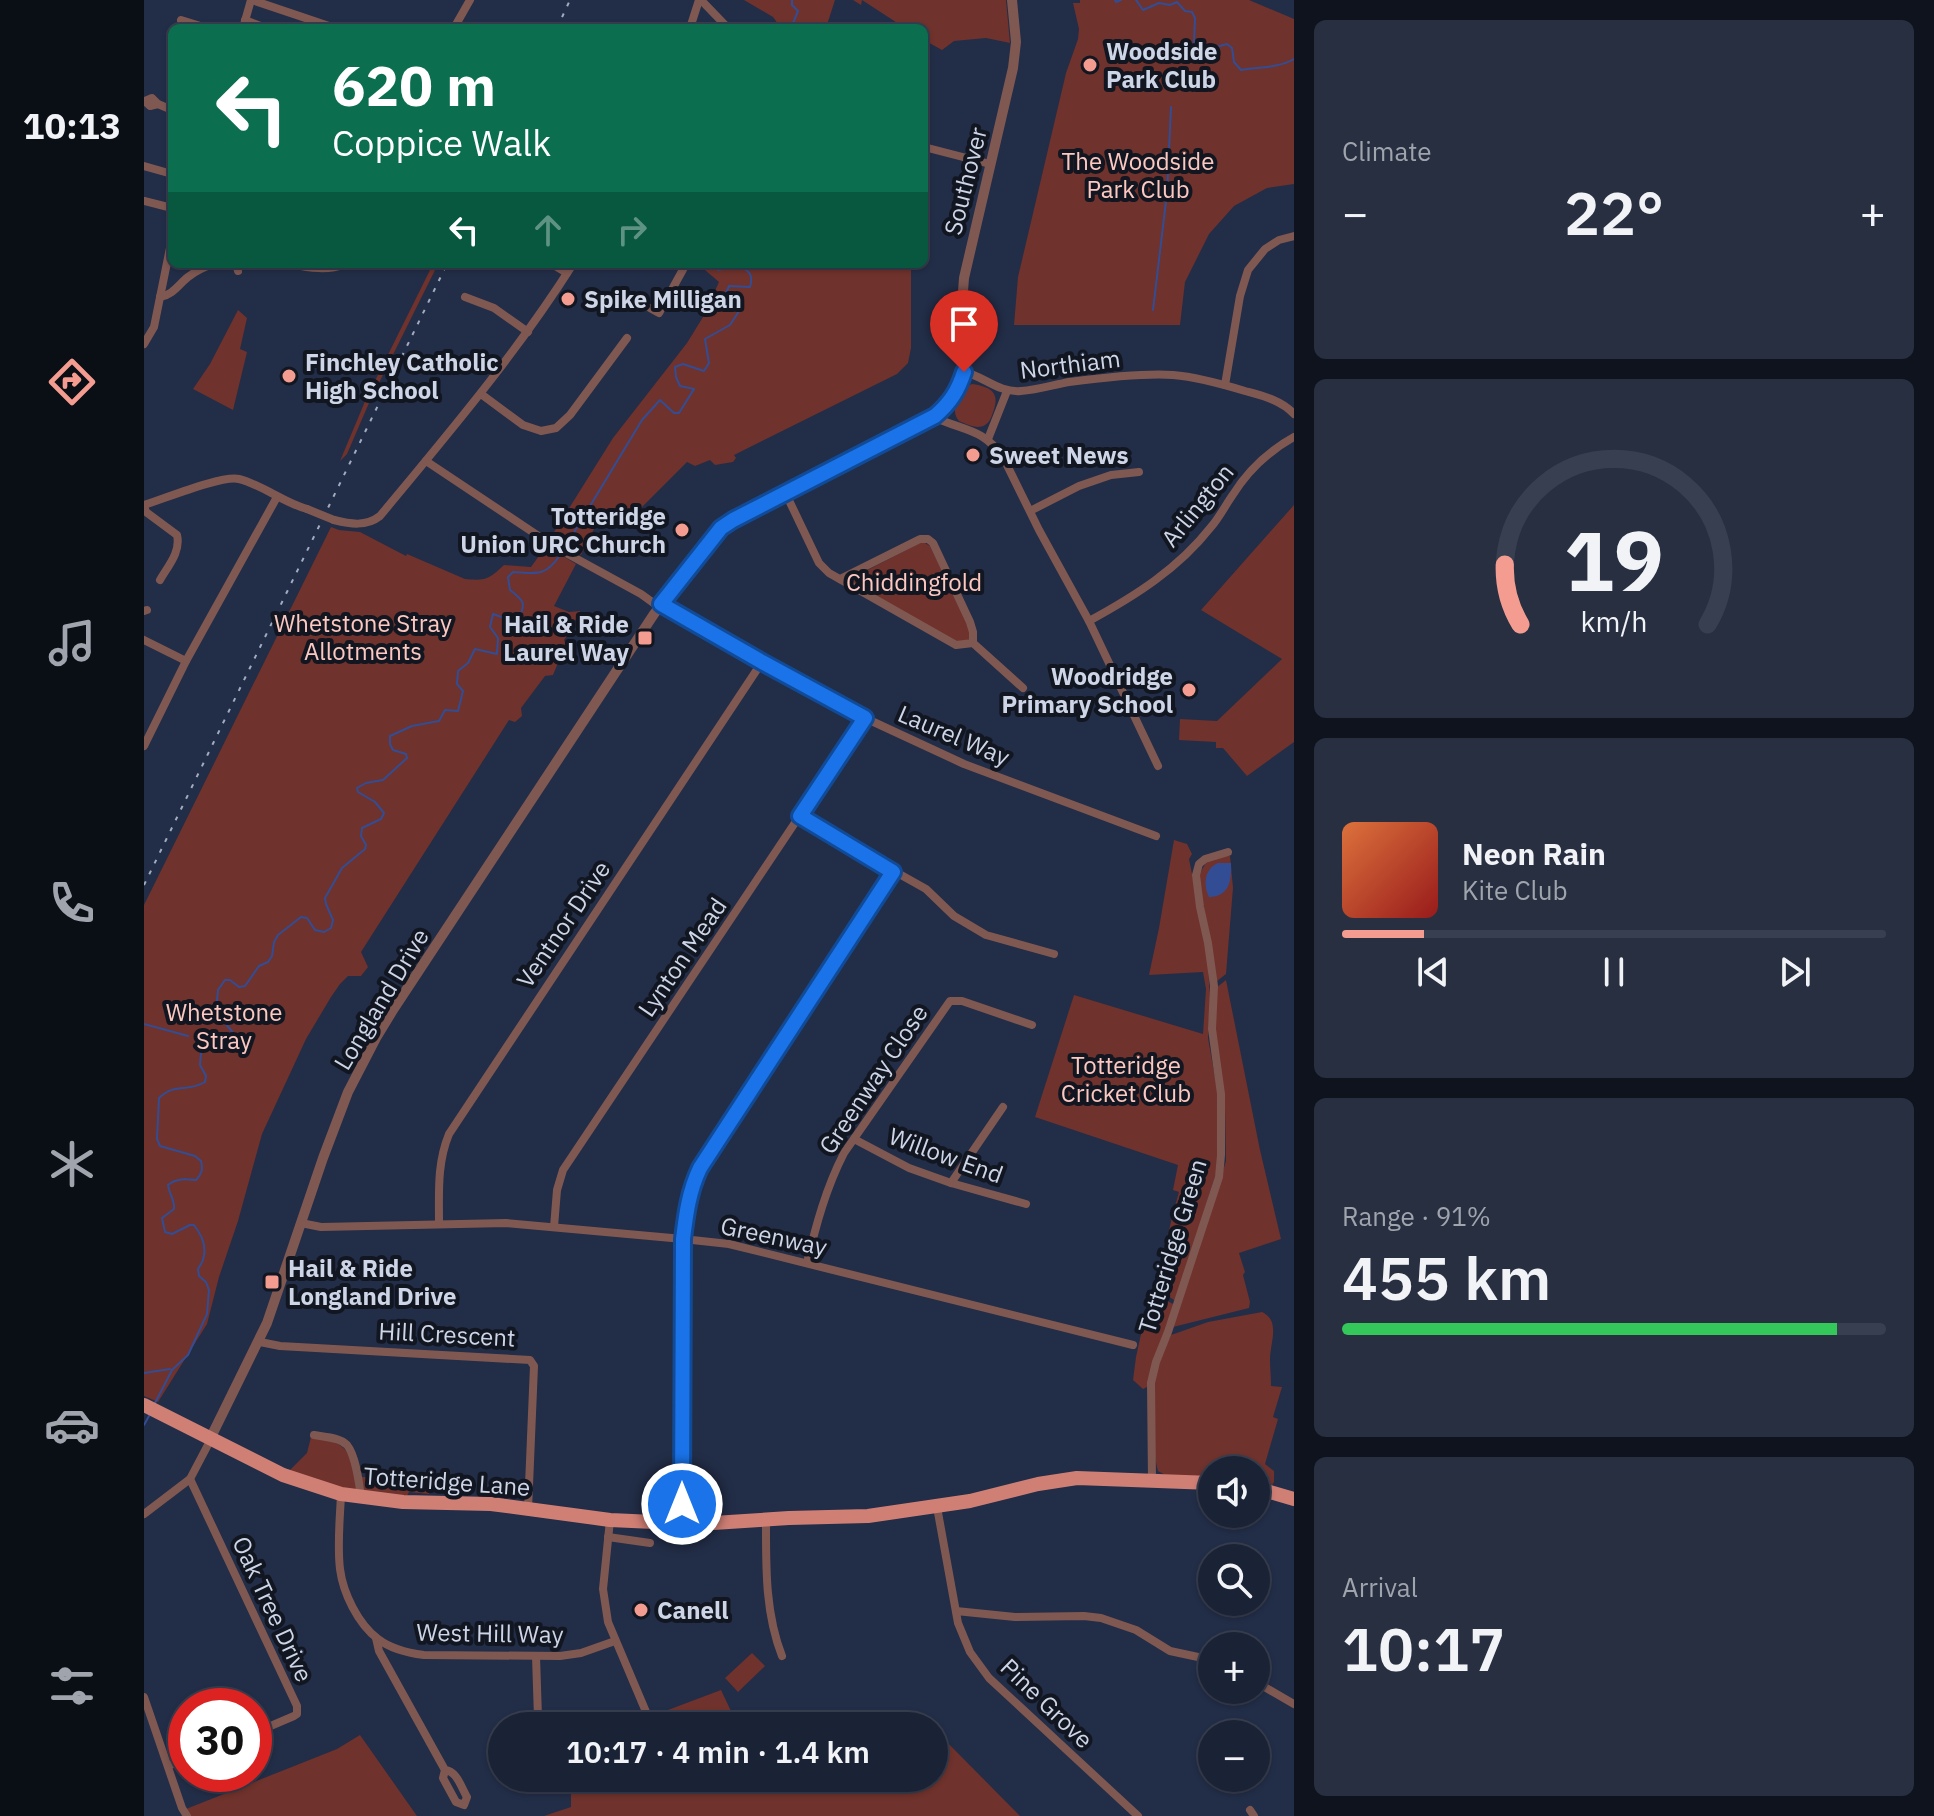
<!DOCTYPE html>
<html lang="en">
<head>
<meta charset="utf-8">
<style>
	body { margin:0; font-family:"IBM Plex Sans",sans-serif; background:#272f41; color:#f1f3f6; height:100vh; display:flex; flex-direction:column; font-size:30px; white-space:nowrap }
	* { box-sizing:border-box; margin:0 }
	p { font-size:26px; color:#9fa4ad }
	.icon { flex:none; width:44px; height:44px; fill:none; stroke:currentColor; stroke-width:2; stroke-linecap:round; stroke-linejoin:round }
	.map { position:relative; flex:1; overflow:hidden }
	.drawer { display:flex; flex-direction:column; gap:20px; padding:20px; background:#0e131d; width:640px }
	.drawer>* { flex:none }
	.top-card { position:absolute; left:24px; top:24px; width:760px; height:244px; border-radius:12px; box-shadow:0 2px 6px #0004,0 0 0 2px #383f50; background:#0b6e4f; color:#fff; overflow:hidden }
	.buttons { position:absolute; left:1054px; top:1456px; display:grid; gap:16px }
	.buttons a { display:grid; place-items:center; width:72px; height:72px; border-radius:50%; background:#1a2235; box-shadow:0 2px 6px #0004,0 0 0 2px #383f50; font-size:40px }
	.speed { position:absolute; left:24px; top:1688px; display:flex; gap:16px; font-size:40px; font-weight:700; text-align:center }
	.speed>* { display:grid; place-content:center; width:104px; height:104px; border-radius:50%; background:#1a2235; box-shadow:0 2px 6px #0004,0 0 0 2px #383f50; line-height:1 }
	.speed .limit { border:12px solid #d22; background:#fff; color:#111 }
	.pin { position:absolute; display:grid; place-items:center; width:68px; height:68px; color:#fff; margin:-82px -34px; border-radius:50% 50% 50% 0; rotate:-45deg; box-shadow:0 0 8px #0007 }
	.pin .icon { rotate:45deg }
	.me { position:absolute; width:88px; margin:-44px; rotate:0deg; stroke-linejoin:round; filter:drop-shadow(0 0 6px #0008) }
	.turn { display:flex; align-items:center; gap:28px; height:168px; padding:0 32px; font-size:36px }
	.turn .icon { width:104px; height:104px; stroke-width:2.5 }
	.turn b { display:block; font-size:56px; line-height:68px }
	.lanes { display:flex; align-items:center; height:76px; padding:0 32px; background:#0003; justify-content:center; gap:40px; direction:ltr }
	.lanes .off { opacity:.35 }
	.big { font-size:60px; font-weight:600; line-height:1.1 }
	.drawer .widget { flex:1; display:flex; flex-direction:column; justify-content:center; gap:12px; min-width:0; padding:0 28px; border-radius:12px; background:#272f41 }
	.drawer .dial { align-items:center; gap:0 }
	.dial svg { height:208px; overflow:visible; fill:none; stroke:#383f50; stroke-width:7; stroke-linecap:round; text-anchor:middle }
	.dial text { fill:#f1f3f6; stroke:none }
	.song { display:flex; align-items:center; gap:24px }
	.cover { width:96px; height:96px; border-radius:12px; background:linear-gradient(135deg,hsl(20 70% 55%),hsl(0 70% 35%)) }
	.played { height:8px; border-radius:4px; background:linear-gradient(90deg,#f59c91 15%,#383f50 15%) }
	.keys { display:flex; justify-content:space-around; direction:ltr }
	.heat { display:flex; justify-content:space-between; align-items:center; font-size:44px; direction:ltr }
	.charge { height:12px; border-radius:6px; background:linear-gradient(90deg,#34c759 91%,#383f50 0) }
	.trip { position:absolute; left:344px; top:1712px; width:460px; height:80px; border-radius:40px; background:#1a2235; box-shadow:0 2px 6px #0004,0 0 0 2px #383f50; font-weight:600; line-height:80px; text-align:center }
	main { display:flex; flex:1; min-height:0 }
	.tabs { display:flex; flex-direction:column; width:144px; justify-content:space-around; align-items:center; background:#0a0e15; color:#9fa4ad }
	.tabs .icon { width:56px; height:56px }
	.tabs .selected { color:#f59c91 }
	.tabs b { font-size:36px; color:#f1f3f6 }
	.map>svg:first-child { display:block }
</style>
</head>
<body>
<main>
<nav class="tabs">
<b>10:13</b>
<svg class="icon selected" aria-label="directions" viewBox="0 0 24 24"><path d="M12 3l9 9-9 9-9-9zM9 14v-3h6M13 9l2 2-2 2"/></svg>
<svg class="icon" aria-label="music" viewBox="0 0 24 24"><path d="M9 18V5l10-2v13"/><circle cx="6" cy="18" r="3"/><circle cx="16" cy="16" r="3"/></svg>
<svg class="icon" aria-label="phone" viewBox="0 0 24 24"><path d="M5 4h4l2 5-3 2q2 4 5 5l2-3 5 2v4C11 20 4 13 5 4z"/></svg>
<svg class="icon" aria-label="climate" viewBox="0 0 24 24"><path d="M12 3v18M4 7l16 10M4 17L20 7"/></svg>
<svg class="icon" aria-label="car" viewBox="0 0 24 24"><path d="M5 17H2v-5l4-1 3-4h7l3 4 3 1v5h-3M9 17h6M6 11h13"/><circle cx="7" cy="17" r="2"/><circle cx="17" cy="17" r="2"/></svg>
<svg class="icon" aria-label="filters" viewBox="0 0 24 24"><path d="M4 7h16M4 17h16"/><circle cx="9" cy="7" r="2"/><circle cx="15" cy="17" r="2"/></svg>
</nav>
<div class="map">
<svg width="1150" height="1816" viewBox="0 0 1150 1816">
	<rect width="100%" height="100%" fill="#222d47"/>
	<g fill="#6f322c">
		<polygon points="600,0 691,0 682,28 637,28 629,17"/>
		<polygon points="709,0 862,0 866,43 842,38 810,41 798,50 780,40 780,28 761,28 718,0 717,5"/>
		<polygon points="936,0 1105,0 1150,19 1150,184 1123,188 1090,206 1065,234 1041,282 1036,325 870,325 874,277 922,73 934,39 935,29 929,3 936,3"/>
		<polygon points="289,264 294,264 225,403 203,454 196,461 222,399"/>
		<polygon points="554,264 767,264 767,348 764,363 753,374 590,455 592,458 589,462 571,465 566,460 551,466 543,462 486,519 460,509 437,555 407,537 469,438 543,343 559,317 575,282"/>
		<polygon points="94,310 103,318 96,349 103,352 89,410 49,389 66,364"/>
		<path d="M 828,384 C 849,387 857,394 848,415 C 847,418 845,423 841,425 C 833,430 822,424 815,421 C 805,409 815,389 828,384 Z"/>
		<polygon points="1150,505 1150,742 1103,776 1079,748 1072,748 1072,742 1035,740 1036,719 1073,721 1138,659 1057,610"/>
		<path d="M 187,527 L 195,530 L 216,532 L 262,556 L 263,554 L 321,579 C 342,581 345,579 360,565 L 387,567 L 402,546 L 432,564 L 410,606 L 425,612 L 436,611 L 436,617 L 431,620 L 429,631 L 427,631 L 420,640 L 422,644 L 409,675 L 401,676 L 377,708 L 378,716 L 371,722 L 365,720 L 217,952 L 224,967 L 217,976 L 204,976 L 196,984 L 187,997 L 162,1039 L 118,1134 L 94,1221 L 75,1277 L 63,1324 L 14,1402 L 0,1396 L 0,905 Z"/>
		<polygon points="776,543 781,543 786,546 826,628 826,639 818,642 811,641 709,585 709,581 712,576"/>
		<path d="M 1030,840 L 1043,844 L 1048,854 L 1045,859 L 1063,948 L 1066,999 L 1064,1038 L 1074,1094 L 1073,1170 L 1032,1300 L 1030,1300 C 1026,1297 1022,1295 1020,1292 C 1011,1279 1030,1209 1035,1192 L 1029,1190 L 1034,1165 L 891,1117 L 930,995 L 1059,1034 L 1062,989 L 1059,972 L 1005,975 L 1015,928 Z"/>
		<polygon points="1078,856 1086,856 1089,888 1082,974 1073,981 1056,889 1056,873 1063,861"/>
		<polygon points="1082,980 1116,1150 1137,1239 1095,1253 1101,1272 1099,1275 1106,1302 1105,1308 1029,1327 1082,1161 1081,1109 1070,1029 1072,988"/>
		<polygon points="1014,1296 1031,1305 1003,1387 999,1389 989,1380 992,1357 1002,1311 1008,1312 1011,1300"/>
		<path d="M 1118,1312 C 1137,1321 1126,1343 1126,1359 C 1126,1368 1127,1377 1127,1386 L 1138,1387 L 1129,1417 L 1134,1419 L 1121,1464 L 1130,1471 L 1130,1482 L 1127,1487 L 1112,1483 L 1112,1470 L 1068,1470 L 1068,1478 L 1021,1475 L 1014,1471 C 1008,1451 1007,1390 1013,1370 C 1016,1358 1022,1346 1027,1335 L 1064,1322 Z"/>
		<path d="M 167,1437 C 204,1444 199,1445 217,1477 L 223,1477 L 224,1471 C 243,1478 264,1481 286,1481 L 285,1494 L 265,1492 L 263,1496 L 194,1489 L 145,1471 L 163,1453 Z"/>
		<polygon points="608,1653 621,1666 594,1692 581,1678"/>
		<polygon points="577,1690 594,1726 512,1726 508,1716"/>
		<polygon points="790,1729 876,1816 400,1816 427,1807 427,1787 442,1778 790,1778"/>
		<polygon points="216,1735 273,1816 46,1816 42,1809 193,1749"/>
	</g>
	<path fill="#334d94" d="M 1074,863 L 1087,863 C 1088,880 1085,897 1065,897 C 1059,885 1060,869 1074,863 Z"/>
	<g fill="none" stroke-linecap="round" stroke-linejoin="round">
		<g stroke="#334d94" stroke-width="2">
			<polyline points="971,0 972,2 977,0"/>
			<path d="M 992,0 L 999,10 L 1015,3 L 1026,5 L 1033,2 L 1041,11 L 1048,12 L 1051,18 L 1050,42 L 1061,50 L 1083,44 L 1088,48 L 1090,62 L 1097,70 C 1115,67 1134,68 1150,59"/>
			<polyline points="647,28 654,11 648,5 648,0"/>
			<polyline points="1009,310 1023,193 1027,107"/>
			<path d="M 420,549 L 498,420 L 516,400 L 530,413 L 535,413 L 550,389 L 536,386 L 532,377 L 531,367 L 539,364 L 560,371 L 565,363 L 561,339 L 586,325 L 597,308 L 582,293 L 585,286 L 606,287 C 613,264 588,266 574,270 L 570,264"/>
			<polyline points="0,1024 44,1036"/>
			<polyline points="0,1373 26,1369"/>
			<path d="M 11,1403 L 28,1370 L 44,1355 L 63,1314 L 65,1290 L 62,1282 L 55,1276 L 54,1269 C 65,1254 61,1239 50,1225 L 46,1225 L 28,1234 L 21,1232 L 18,1218 L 30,1209 C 31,1200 25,1194 24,1185 C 33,1178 42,1179 52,1180 C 58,1174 59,1169 57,1161 L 51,1156 L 16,1146 L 13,1139 L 15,1098 C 32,1082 43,1093 61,1082 L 62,1076 L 56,1065 L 58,1040 L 65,1041 L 71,1046 L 88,1045 L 90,1034 L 72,1012 L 74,990 L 81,980 L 86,980 L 95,987 L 101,986 L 115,966 L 124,962 L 128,956 L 130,942 L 134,935 L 157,917 L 163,918 L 171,930 L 180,932 L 187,928 L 189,920 L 182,904 L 181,898 L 198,868 L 221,849 L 222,845 L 217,836 L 218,828 L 237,819 L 240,813 L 231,802 L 214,792 L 213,788 L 222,783 L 239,780 L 263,758 L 262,754 L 249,750 L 246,744 L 246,736 L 268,726 L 295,721 L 301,710 L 314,711 L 319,691 L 313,684 L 314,671 L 324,663 L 331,649 L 353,654 L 354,638 L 346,627 L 349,614 L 366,620 L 375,619 C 382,602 380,601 366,590 L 364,577 L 369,572 C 394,574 402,576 416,555"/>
			<polyline points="0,1425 5,1416"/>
		</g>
		<g stroke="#805852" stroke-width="8">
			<polyline points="108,0 191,28"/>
			<polyline points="557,0 584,28"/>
			<polyline points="37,20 63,28"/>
			<polyline points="101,20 122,28"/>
			<polyline points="99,28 107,0"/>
			<polyline points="310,28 326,0"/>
			<polyline points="546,28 555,0"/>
			<polyline points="14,104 6,106 1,101 8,98 14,104 28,110"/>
			<polyline points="780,147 846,164"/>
			<polyline points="0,166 28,174"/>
			<polyline points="0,201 28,208"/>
			<polyline points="92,264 94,271"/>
			<path d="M 148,264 C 165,268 184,271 201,264"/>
			<polyline points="408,264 423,273"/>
			<path d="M 16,297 C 29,295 35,284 44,277 C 52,271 60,267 69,264"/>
			<polyline points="321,297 350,308 384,332"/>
			<polyline points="506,308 515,313 542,264"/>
			<polyline points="0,344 10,327 28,238"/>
			<path d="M 820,372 C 840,376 854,393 877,391 C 893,390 909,385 925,382 C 956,378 998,373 1029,375 C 1053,377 1078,384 1101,391 C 1119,396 1137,400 1150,414"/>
			<polyline points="1081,385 1096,296 1104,270 1121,249 1135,240 1150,236"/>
			<polyline points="337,394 379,425 397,431 412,428 426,415 483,338"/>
			<path d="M 791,416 L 794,419 C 823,431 840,430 859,457 L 895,530 L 945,621 L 1014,766"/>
			<polyline points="844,439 863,391"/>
			<polyline points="282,461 411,547 497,594 515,607"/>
			<polyline points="641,492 675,563 685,573 812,645 829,643 879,688"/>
			<path d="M 0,505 C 20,499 78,475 95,479 C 119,485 140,503 163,509"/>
			<path d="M 0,506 L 2,512 L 33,535 C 37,552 24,566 16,580"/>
			<polyline points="886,511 935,486 967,475 995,472"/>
			<path d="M 190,520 C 206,524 222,527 236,516 C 304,434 372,354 429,264"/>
			<polyline points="696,579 776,539 784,539 789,543 826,622 829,632 829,643"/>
			<polyline points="517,604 618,662 721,718 820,764 1012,836"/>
			<polyline points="0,611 3,610"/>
			<path d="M 945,621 C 991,596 1034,569 1067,527 C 1075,518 1081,506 1088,496 C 1104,470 1123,452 1150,437"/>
			<polyline points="0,640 42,661"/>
			<polyline points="0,746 42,661 133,497"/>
			<polyline points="656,816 693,839 782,889 810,916 842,935 910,954"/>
			<polyline points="710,1139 765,1168 807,1183 882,1204"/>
			<polyline points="807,1183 859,1107"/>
			<polyline points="157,1223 177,1227 362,1223 539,1239 585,1244 989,1345"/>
			<path d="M 295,1223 C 295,1192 293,1163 305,1134 L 618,662"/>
			<polyline points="410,1227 413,1190 419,1170 721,718"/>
			<path d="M 663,1263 C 672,1225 682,1188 700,1153 L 806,1001 L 818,1001 L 888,1025"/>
			<polyline points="116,1342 136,1346 386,1360 390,1366 384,1509"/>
			<path d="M 170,1435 C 180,1437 196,1437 203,1445 C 212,1456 215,1483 217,1497"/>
			<polyline points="46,1479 153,1706 153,1714 150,1716 110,1733"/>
			<polyline points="1008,1480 1007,1383 1012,1362 1024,1332 1075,1177 1077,1155 1077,1094 1068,1029 1070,986 1064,943 1056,907 1052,875 1055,864 1061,859 1084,852"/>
			<path d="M 197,1494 C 196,1519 193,1544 196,1569 C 199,1593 214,1624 234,1639 C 247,1649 264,1653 280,1655 L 416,1656 L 437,1653 L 471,1641"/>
			<polyline points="793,1507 814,1623 826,1652 845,1678 994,1816"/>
			<polyline points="0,1514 46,1479 67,1439"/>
			<polyline points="466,1520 459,1589 464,1622 508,1726"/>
			<path d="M 622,1520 C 622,1566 621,1613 638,1656"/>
			<path d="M 537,1524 L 539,1239 C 542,1214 545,1191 556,1168 L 749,872"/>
			<polyline points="464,1537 506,1543"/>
			<polyline points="812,1611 871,1617 940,1616 957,1618 992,1630 1026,1651 1068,1660"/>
			<path d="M 232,1638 L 235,1651 L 301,1770 C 313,1771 317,1787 323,1797 L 320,1805 L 312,1802 L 299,1778 L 301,1770"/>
			<polyline points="392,1656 394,1718"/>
			<polyline points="1112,1682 1150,1704"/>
			<polyline points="0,1697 38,1808 43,1816"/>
			<polyline points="383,1726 384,1721 394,1718 404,1720 405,1726"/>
			<polyline points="24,1766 42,1759"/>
			<polyline points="1106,1810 1110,1816"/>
		</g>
		<polyline stroke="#805852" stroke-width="10" points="66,1439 123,1323 179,1158 204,1092 232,1038 249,1010 510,614 577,528 589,520 627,500 791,416 807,400 817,383 820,372 821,359 817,319 820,278 869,68 872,42 868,0"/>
		<g stroke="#d07f75" stroke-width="14">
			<polyline points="0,1405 139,1475 197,1494 259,1502 347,1504 466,1520 554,1524 645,1518 724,1516 826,1501 894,1484 933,1478 1068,1483"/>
			<polyline points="1112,1488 1150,1499"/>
		</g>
		<g stroke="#a3acbf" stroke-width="2" stroke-dasharray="4 8" stroke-linecap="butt">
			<polyline points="413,28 426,0"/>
			<polyline points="0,885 303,264"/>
		</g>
		<polyline stroke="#805852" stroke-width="8" points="163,509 190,520"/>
	</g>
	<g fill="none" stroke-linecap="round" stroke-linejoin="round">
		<g stroke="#114b97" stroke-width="20">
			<path id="route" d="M 538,1504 L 539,1239 C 542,1214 545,1191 556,1168 L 749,872 L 656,816 L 721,718 L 618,662 L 517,604 L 577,528 L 589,520 L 791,416 C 806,403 814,391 820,372"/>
		</g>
		<use href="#route" stroke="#1a73e8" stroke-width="14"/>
	</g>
	<g fill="#f59c91" stroke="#111621" stroke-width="3">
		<circle cx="946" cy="65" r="8"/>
		<circle cx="424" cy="299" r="8"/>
		<circle cx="145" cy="376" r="8"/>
		<circle cx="829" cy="455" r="8"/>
		<circle cx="538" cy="530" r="8"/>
		<rect x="493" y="630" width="16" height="16" rx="4"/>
		<circle cx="1045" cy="690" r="8"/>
		<rect x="120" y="1274" width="16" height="16" rx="4"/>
		<circle cx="497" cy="1610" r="8"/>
	</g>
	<g text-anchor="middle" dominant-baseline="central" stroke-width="8" stroke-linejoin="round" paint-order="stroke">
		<g font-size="24" font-weight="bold" fill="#cdd5e6" stroke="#111621" text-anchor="start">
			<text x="962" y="51">Woodside<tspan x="962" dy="28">Park Club</tspan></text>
			<text x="440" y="299">Spike Milligan</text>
			<text x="161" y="362">Finchley Catholic<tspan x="161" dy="28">High School</tspan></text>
			<text x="845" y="455">Sweet News</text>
			<text x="522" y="516" text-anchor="end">Totteridge<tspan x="522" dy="28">Union URC Church</tspan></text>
			<text x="485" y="624" text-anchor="end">Hail &amp; Ride<tspan x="485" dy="28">Laurel Way</tspan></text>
			<text x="1029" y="676" text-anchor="end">Woodridge<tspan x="1029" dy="28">Primary School</tspan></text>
			<text x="144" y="1268">Hail &amp; Ride<tspan x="144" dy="28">Longland Drive</tspan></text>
			<text x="513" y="1610">Canell</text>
		</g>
		<g font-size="24" fill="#fcc8c0" stroke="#111621">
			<text x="994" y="161">The Woodside<tspan x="994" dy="28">Park Club</tspan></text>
			<text x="770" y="582">Chiddingfold</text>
			<text x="219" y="623">Whetstone Stray<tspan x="219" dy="28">Allotments</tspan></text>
			<text x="80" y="1012">Whetstone<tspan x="80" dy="28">Stray</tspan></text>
			<text x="982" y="1065">Totteridge<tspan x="982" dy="28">Cricket Club</tspan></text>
		</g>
		<g font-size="24" fill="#cdd5e6" stroke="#111621">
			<text transform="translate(821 181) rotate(-76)">Southover</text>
			<text transform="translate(926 364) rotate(-7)">Northiam</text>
			<text transform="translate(1053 505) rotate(-51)">Arlington</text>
			<text transform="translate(810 735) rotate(23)">Laurel Way</text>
			<text transform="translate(419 924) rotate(-56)">Ventnor Drive</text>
			<text transform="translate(538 957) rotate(-56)">Lynton Mead</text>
			<text transform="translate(237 999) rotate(-59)">Longland Drive</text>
			<text transform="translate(729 1079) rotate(-56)">Greenway Close</text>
			<text transform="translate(802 1155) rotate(20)">Willow End</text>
			<text transform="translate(630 1236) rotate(12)">Greenway</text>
			<text transform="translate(1028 1246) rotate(-73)">Totteridge Green</text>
			<text transform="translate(303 1334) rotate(3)">Hill Crescent</text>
			<text transform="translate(303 1481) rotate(4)">Totteridge Lane</text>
			<text transform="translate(129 1609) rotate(65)">Oak Tree Drive</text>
			<text transform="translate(346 1633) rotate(1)">West Hill Way</text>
			<text transform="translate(903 1703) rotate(44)">Pine Grove</text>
		</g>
	</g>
</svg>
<div class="buttons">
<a><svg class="icon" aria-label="sound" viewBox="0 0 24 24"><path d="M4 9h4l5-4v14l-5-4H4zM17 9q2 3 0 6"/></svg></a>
<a><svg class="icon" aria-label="search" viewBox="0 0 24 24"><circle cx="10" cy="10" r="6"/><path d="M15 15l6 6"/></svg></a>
<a>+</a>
<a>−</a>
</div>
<div class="speed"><div class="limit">30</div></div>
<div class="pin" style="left:820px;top:372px;background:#d93025"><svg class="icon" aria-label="arrive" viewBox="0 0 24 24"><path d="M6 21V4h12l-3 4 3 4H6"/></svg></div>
<svg class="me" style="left:538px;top:1504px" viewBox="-20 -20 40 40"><circle r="17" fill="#1a73e8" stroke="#fff" stroke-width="3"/><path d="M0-11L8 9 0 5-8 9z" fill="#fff"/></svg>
<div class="trip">10:17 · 4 min · 1.4 km</div>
<div class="top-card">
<div class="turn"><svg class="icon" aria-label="left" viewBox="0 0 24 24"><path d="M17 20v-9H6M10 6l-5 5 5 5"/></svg><div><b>620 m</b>Coppice Walk</div></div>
<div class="lanes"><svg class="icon" aria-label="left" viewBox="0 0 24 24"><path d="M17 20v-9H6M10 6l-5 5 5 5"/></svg><svg class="icon off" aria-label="ahead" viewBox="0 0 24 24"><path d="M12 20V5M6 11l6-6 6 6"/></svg><svg class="icon off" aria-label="right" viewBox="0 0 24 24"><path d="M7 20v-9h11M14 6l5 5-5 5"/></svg></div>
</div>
</div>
<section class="drawer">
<div class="widget"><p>Climate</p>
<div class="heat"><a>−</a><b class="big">22°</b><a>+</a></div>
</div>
<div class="widget dial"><svg viewBox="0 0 100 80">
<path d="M14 69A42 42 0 1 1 86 69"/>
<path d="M14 69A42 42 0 0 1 8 46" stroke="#f59c91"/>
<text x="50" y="56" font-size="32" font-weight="700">19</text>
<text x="50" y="72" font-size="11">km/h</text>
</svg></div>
<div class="widget">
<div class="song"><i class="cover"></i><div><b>Neon Rain</b><p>Kite Club</p></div></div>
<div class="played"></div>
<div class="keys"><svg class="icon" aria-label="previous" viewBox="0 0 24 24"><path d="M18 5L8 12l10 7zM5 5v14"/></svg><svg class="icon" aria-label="pause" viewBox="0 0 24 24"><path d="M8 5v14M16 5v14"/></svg><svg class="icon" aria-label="next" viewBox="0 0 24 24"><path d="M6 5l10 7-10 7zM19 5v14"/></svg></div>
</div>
<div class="widget"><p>Range · 91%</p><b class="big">455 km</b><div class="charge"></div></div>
<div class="widget"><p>Arrival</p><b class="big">10:17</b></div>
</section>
</main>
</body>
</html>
